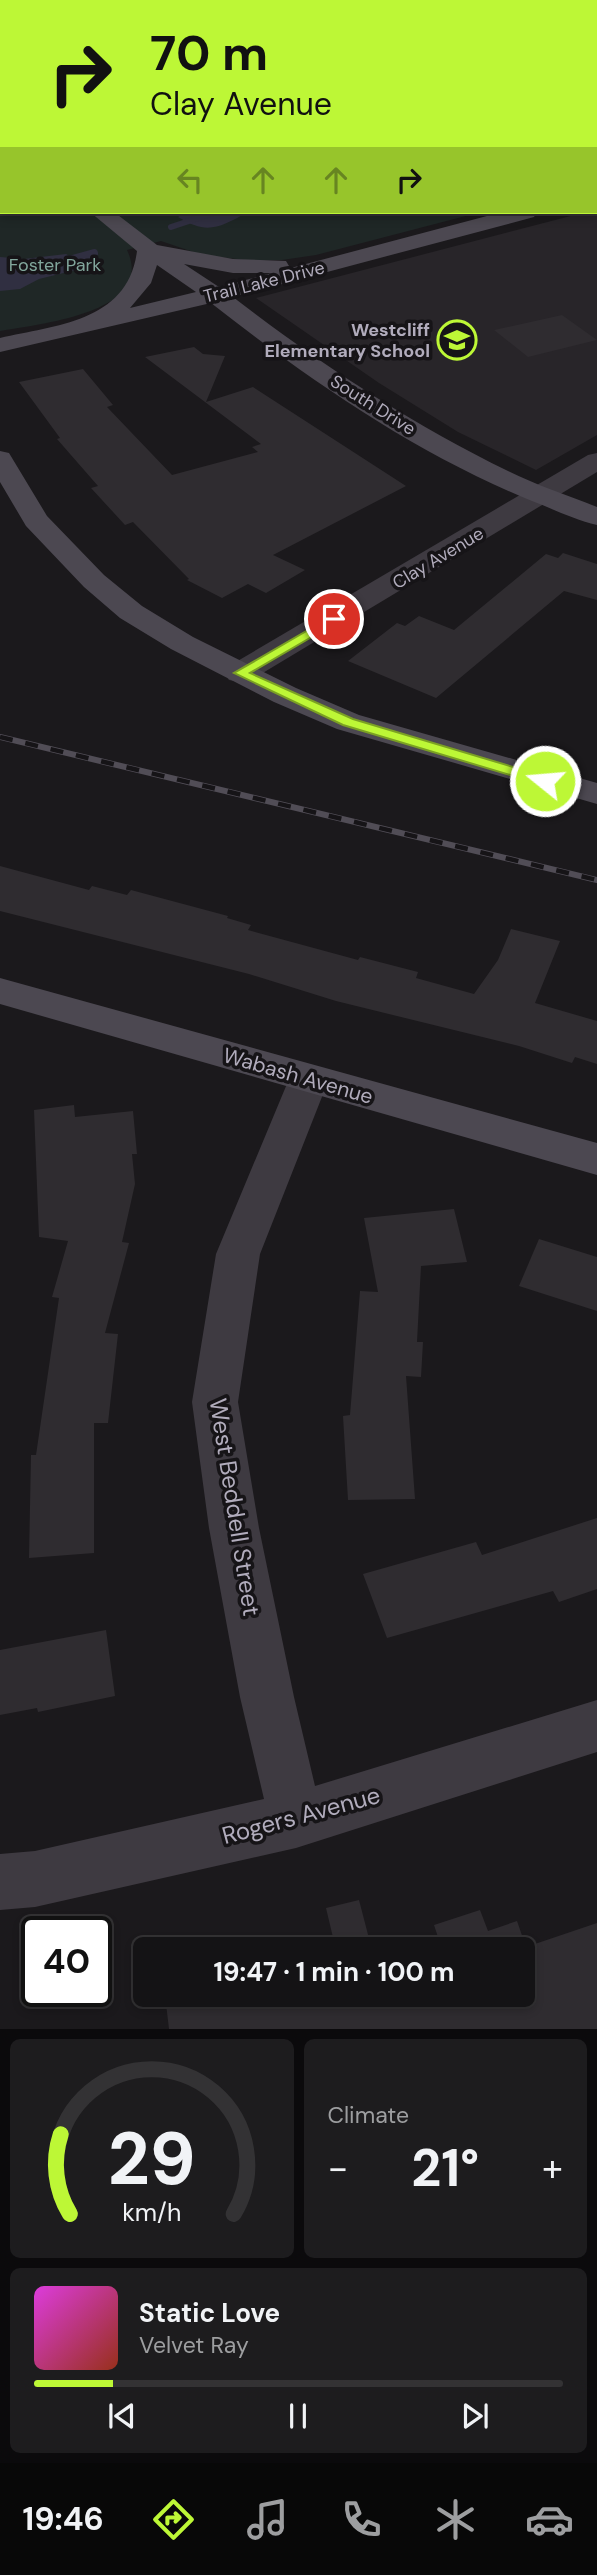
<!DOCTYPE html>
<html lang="en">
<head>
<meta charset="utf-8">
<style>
	body { margin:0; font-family:"DM Sans",sans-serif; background:#1d1c1e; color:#f1f3f6; height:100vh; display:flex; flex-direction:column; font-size:26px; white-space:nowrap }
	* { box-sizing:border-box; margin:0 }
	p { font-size:23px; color:#9d9ea0 }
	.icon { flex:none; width:38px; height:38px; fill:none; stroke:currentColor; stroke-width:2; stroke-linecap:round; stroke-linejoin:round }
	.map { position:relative; height:2029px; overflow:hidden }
	.sheet { display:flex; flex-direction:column; gap:10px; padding:10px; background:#0b0a0c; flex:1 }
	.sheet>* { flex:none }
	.guide { position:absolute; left:0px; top:0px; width:598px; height:214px; box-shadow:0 4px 10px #0003,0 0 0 2px #333234; background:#bdf736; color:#111; overflow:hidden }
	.speed { position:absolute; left:21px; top:1916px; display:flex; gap:14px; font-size:35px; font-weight:700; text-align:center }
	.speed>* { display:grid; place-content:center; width:91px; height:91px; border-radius:50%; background:#141315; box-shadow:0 4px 10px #0003,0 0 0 2px #333234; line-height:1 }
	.speed .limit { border:4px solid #111; border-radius:10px; background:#fff; color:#111 }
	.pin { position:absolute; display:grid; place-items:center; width:60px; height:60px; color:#fff; margin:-30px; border:4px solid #fff; border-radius:50%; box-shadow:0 2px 7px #0007 }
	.me { position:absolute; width:77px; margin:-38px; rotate:287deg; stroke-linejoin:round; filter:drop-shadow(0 0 5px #0008) }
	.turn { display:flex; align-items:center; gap:24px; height:147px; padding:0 35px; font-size:32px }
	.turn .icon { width:91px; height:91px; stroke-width:2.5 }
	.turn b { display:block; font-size:49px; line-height:60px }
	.lanes { display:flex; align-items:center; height:66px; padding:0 35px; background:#0003; justify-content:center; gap:35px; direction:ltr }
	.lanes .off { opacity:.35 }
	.big { font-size:52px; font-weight:700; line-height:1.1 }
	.sheet .card { flex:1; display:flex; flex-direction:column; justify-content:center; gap:10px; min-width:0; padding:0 24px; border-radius:10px; background:#1d1c1e }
	.sheet .dial { align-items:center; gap:0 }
	.dial svg { height:182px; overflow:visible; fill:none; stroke:#333234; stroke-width:7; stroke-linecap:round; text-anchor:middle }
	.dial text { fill:#f1f3f6; stroke:none }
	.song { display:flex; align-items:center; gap:21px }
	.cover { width:84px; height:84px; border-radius:10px; background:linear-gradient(135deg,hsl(300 70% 55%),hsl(10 70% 35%)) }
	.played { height:7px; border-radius:4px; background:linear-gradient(90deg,#bdf736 15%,#333234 15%) }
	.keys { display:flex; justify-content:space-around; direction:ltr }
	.heat { display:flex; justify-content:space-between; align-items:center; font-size:38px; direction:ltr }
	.sheet .tiles { flex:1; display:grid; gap:10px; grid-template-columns:1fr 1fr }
	.card:last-child { grid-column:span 2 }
	.trip { position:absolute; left:133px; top:1937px; width:402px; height:70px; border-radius:10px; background:#141315; box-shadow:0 4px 10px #0003,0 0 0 2px #333234; font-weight:700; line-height:70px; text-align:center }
	.tab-bar { display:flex; height:112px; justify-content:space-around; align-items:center; background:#080808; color:#9d9ea0 }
	.tab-bar .icon { width:49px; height:49px }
	.tab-bar .selected { color:#bdf736 }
	.tab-bar b { font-size:32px; color:#f1f3f6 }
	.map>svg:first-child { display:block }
</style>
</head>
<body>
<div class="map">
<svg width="597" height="2029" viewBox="0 0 597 2029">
	<rect width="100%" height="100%" fill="#1b191c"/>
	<polygon fill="#282529" points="597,209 597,435 536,470 458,432 379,383 256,298 586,212 597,212"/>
	<path fill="#1f2726" d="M 0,149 L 2,212 L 481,212 L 316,255 L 282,260 L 245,260 L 202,255 L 161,241 L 127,250 C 157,313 38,324 0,331 Z"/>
	<g fill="#302f41">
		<path d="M 186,212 L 248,212 C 219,228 207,235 178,217 Z"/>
		<polygon points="66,254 88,267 39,279 20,289 0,291 0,257 24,259"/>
	</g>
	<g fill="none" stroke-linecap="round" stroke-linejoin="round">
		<polyline stroke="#302f41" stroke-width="6" points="171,227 216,212"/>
		<polyline stroke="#302f41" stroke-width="8" points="62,262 94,253"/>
	</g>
	<g fill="#2f2c30">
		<polygon points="562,315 597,340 528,357 494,330"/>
		<polygon points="194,347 203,354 225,356 206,402 253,387 406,486 273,555 305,570 266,593 248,584 222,598 187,580 189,579 133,522 125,525 91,488 98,486 57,439 60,438 19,382 83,369 113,405 107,407 172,475 258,452 252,447 261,444 145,357"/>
		<polygon points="563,553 597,564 597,600 564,591 436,698 348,661 397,623 405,626 419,616 454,630 546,554 558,558"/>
		<polygon points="0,866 89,890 92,886 127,895 131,890 228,916 227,918 251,925 248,930 358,960 360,957 418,972 416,978 474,994 498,960 511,929 560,941 535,1003 597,1021 597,1064 575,1057 572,1063 519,1046 336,1001 249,974 0,911"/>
		<polygon points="74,1105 75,1117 133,1111 137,1154 132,1154 135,1184 122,1242 129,1243 105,1333 118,1334 108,1423 94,1423 94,1553 29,1558 31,1455 36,1455 59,1298 52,1297 68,1241 39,1237 34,1110"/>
		<polygon points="454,1209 467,1262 421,1266 417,1342 423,1342 421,1377 406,1376 415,1499 348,1500 343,1416 350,1415 360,1291 378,1292 364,1218"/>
		<polygon points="539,1239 597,1257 597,1311 519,1286"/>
		<polygon points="597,1518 597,1589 559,1602 553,1591 387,1638 363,1574 476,1542 482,1555"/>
		<polygon points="106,1630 115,1696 38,1712 37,1708 0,1715 0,1650"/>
		<polygon points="359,1900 372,1950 336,1950 326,1908"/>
		<polygon points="480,1910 488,1931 517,1921 526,1947 597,1923 597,2029 169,2029 165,1995 523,1995 523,1950 430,1950 441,1946 434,1925"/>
	</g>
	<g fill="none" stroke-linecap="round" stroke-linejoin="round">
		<g fill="#3e3a41" fill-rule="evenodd">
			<polygon points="196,0 215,0 195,2"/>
			<rect x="0" y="40" width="2" height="10"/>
			<rect x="0" y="138" width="2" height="12"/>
			<polygon points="597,453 597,472 251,680 240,682 229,680 224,673 229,666 588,455"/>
			<polygon points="309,1064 323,1069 329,1079 260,1254 238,1402 259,1528 294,1697 315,1786 597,1700 597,1752 296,1848 35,1907 0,1910 0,1854 35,1851 264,1799 240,1697 209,1528 192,1402 216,1254 289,1079 295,1069"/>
		</g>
		<g fill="#4c4851" fill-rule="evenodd">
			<polygon points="0,81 2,82 2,95 0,94"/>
			<path d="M 90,212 L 114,212 L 157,245 L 233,259 L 286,261 L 289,266 L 287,269 L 502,212 L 537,212 L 534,217 L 233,297 C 319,363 410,423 508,471 C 536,485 567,495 597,507 L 597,525 C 575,520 553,509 532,501 C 416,454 309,380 211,303 L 0,352 L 0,338 C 56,325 128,322 137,251 ZM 184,264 L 233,273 L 272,273 L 219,287 ZM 157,265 L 196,292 L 130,308 L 151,283 Z"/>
			<polygon points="0,451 9,453 47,516 104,575 142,606 193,637 296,688 359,715 597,783 597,804 337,729 274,702 171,649 120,618 84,587 26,526 0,482"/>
			<polygon points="0,978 597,1143 597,1175 0,1004"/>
		</g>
		<g stroke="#514d56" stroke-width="6">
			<polyline id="rail" points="0,737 597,880"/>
		</g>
		<use href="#rail" stroke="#161417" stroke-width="4.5" stroke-dasharray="13" stroke-linecap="butt"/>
	</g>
	<polygon fill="#bdf736" stroke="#7ba123" stroke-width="2" points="334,615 339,616 339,621 250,673 353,719 550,778 550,784 540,784 343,725 234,673"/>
	<defs>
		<g id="school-ring" transform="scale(2.0125)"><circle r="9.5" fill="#161417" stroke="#bdf736" stroke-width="1.5"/><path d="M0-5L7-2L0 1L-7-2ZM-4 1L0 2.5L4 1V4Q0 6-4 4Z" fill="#bdf736"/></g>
	</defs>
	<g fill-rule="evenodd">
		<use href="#school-ring" x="457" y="340"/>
	</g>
	<g text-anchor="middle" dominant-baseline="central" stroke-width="7" stroke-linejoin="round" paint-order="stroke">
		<g font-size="18" fill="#82a79c" stroke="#161417">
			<text x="55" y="265">Foster Park</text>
		</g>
		<g font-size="18" fill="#b1acbc" stroke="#161417">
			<text transform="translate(264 282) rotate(-14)">Trail Lake Drive</text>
			<text transform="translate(373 405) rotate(32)">South Drive</text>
			<text transform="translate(438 558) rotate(-31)">Clay Avenue</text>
		</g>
		<g font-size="18" font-weight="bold" fill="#b1acbc" stroke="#161417" text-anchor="end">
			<text x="430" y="330">Westcliff<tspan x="430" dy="21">Elementary School</tspan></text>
		</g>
		<g font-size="21" fill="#b1acbc" stroke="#161417">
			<text transform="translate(298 1076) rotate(16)">Wabash Avenue</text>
		</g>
		<g font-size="24" fill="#b1acbc" stroke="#161417">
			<text transform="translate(235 1507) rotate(81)">West Beddell Street</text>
			<text transform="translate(301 1815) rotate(-15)">Rogers Avenue</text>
		</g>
	</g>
</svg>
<div class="speed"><div class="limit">40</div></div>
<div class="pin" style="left:334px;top:619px;background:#d93025"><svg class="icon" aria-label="arrive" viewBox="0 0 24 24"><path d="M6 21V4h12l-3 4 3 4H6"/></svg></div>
<svg class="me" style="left:545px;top:781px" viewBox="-20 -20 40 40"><circle r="17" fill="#bdf736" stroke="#fff" stroke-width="3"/><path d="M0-11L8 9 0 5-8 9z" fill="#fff"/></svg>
<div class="trip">19:47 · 1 min · 100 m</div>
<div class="guide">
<div class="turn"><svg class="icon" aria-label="right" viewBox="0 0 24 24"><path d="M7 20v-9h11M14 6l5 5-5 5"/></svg><div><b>70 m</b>Clay Avenue</div></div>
<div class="lanes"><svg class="icon off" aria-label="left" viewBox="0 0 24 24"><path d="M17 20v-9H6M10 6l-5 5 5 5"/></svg><svg class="icon off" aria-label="ahead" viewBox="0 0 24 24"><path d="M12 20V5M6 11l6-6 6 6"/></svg><svg class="icon off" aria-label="ahead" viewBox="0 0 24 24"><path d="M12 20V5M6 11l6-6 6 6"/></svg><svg class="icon" aria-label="right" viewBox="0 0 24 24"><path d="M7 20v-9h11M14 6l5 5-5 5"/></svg></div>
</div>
</div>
<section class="sheet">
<div class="tiles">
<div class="card dial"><svg viewBox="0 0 100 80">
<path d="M14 69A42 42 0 1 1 86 69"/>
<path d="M14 69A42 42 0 0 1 10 34" stroke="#bdf736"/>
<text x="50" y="56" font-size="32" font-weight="700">29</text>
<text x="50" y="72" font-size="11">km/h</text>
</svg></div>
<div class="card"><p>Climate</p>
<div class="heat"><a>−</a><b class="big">21°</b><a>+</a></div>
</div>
<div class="card">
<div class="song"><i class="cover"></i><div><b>Static Love</b><p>Velvet Ray</p></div></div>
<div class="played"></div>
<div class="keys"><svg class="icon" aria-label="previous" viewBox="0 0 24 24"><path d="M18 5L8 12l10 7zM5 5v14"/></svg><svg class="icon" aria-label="pause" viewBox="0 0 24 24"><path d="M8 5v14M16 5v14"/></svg><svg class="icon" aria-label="next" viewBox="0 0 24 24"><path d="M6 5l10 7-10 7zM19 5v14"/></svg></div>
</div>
</div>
</section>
<nav class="tab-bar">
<b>19:46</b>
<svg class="icon selected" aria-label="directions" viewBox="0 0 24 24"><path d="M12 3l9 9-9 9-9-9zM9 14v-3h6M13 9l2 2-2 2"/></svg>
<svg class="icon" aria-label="music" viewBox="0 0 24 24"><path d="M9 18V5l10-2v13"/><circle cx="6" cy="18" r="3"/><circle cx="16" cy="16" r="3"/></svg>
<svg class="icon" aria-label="phone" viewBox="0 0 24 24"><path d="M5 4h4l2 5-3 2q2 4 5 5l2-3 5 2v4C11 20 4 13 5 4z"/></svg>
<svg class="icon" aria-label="climate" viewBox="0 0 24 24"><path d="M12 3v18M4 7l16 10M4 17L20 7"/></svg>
<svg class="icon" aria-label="car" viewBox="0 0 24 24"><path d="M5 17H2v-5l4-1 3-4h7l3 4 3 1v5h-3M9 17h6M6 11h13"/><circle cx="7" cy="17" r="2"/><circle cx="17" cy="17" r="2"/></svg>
</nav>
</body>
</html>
